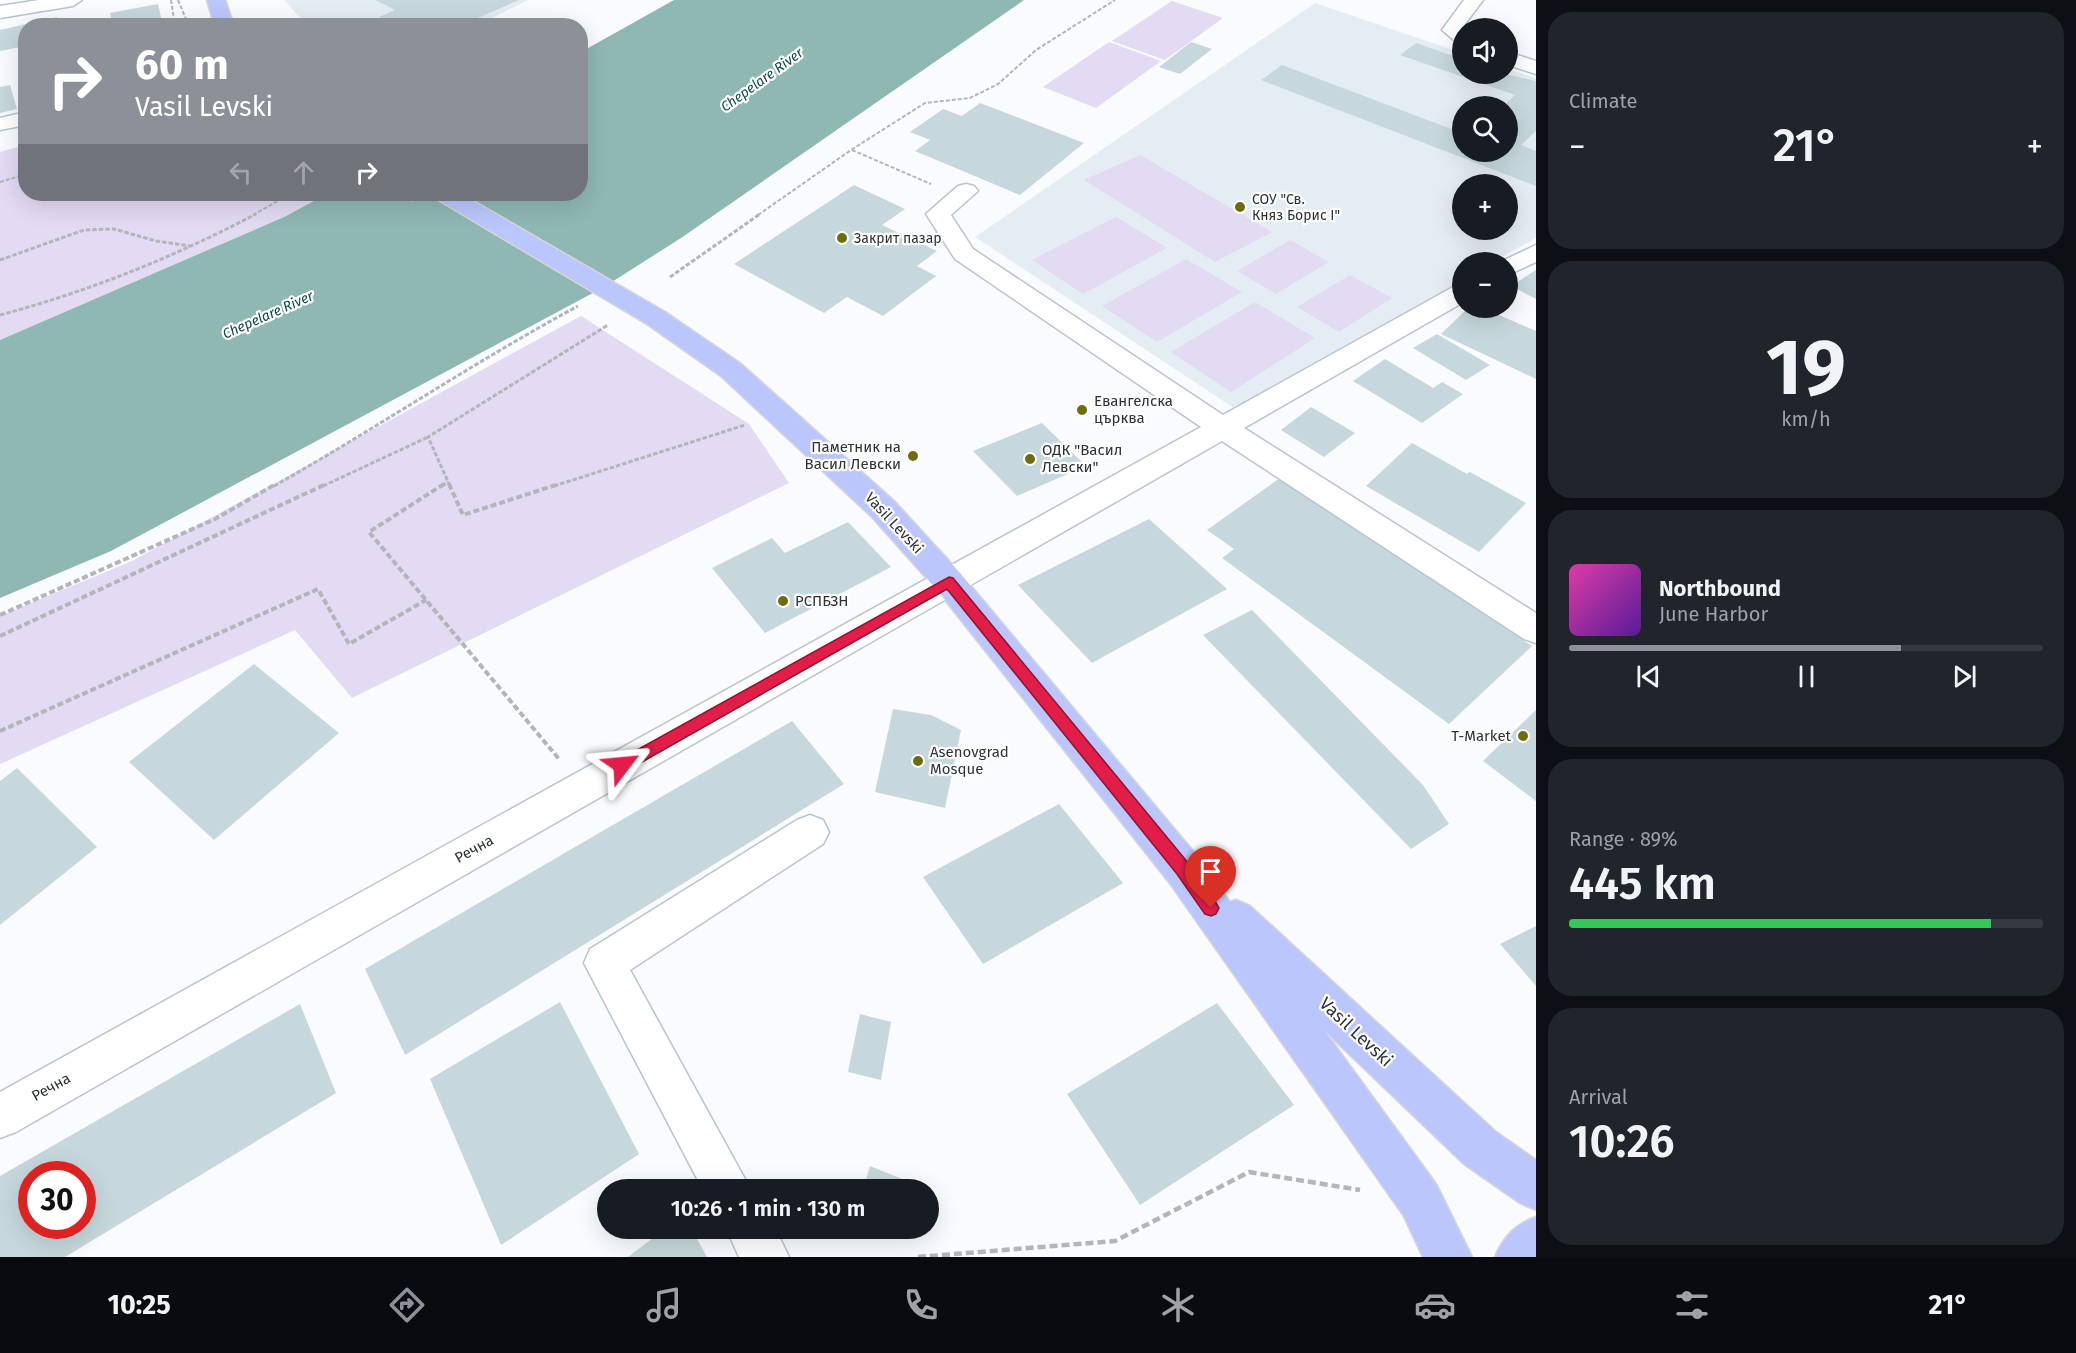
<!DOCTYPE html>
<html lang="en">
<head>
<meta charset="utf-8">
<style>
	body { margin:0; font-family:"Fira Sans",sans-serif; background:#20242c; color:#f1f3f6; height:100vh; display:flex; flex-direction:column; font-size:22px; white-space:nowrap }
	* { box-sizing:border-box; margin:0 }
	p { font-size:20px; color:#9ea1a6 }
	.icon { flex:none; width:33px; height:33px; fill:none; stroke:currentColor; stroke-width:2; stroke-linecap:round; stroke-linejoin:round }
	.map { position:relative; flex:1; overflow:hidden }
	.side { display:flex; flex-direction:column; gap:12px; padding:12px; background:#0d0f14; width:540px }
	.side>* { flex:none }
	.guide { position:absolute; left:18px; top:18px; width:570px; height:183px; border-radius:24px; box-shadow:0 6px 24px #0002; background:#8c9099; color:#fff; overflow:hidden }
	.tools { position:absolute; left:1452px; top:18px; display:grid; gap:12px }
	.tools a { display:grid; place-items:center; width:66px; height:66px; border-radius:50%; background:#171b24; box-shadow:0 6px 24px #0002; font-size:30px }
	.speed { position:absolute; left:18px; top:1161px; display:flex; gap:12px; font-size:30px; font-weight:700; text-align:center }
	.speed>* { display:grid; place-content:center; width:78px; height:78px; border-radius:50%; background:#171b24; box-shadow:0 6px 24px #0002; line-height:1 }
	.speed .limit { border:9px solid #d22; background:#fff; color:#111 }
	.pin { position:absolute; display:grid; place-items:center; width:51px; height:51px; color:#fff; margin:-62px -26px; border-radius:50% 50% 50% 0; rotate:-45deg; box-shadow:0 0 6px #0007 }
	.pin .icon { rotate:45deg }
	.me { position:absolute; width:66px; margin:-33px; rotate:61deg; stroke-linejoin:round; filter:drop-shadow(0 0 4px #0008) }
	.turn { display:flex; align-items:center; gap:21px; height:126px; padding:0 18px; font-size:27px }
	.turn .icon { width:78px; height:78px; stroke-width:2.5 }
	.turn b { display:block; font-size:42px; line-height:51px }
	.lanes { display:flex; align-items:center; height:57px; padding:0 18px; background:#0003; justify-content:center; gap:30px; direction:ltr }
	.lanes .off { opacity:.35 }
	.big { font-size:45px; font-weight:600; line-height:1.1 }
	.side .card { flex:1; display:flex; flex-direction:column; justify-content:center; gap:9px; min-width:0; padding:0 21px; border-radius:24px; background:#20242c }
	.side .dial { align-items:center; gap:0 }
	.dial b { font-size:78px; line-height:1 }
	.song { display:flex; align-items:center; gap:18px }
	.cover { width:72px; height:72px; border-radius:9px; background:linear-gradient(135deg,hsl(320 70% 55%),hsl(270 70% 35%)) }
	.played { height:6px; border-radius:3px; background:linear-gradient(90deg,#8c9099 70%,#363941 70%) }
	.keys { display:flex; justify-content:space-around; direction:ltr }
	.heat { display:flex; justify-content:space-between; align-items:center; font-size:33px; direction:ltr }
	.charge { height:9px; border-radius:4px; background:linear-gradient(90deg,#34c759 89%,#363941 0) }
	.trip { position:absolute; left:597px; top:1179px; width:342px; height:60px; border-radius:30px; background:#171b24; box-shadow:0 6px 24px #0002; font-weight:600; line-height:60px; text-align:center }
	.tab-bar { display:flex; height:96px; justify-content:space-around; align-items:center; background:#090b0e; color:#9ea1a6 }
	.tab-bar .icon { width:42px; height:42px }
	.tab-bar .current { color:#8c9099 }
	.tab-bar b { font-size:27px; color:#f1f3f6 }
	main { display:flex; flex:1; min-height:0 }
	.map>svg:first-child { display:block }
</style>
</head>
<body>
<main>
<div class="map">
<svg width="1536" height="1257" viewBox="0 0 1536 1257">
	<rect width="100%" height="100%" fill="#f9fbfe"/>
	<g fill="#e5edf4" fill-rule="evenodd">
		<polygon points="284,0 528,0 476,26 307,25"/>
		<path d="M 1315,3 L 1462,53 L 1462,74 L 1508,74 L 1508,69 L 1536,78 L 1536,238 L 1493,262 L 1462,262 L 1462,280 L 1237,410 L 975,237 ZM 1462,106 L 1508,106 L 1508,152 L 1462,152 ZM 1462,184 L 1508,184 L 1508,230 L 1462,230 Z"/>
	</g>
	<g fill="#e3daf4">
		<polygon points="1172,1 1223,18 1165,60 1112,41"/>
		<polygon points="1109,42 1161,61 1096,108 1043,87"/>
		<polygon points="25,145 26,194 327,194 284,217 0,340 0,152"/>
		<polygon points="1140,155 1272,232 1215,262 1084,180"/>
		<polygon points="1116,217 1167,248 1083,294 1032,260"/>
		<polygon points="1290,240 1329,262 1276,294 1237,271"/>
		<polygon points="1186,259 1242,292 1157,342 1102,306"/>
		<polygon points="1350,275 1392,298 1339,332 1297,307"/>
		<polygon points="1255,302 1315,338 1231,392 1171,352"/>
		<polygon points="581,316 749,424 789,483 352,698 295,630 0,764 0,616 132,561"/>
	</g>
	<polygon fill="#8fb7b4" points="674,0 1024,0 681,238 604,287 111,551 0,598 0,340 284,217 327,194 580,194 581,52"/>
	<g fill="#c6d8dd" fill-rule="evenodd">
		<polygon points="375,0 519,0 459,26 394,26 379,17 395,10"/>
		<polygon points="158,4 163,26 113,26 110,13"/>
		<polygon points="57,17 60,26 26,26 26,46 0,51 0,30"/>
		<polygon points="1191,42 1212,49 1180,74 1159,67"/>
		<polygon points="1416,43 1462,59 1462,74 1505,74 1536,81 1536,131 1521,145 1536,151 1536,186 1261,80 1282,65 1462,133 1462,152 1508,152 1508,106 1503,106 1515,95 1400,55"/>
		<polygon points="10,85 17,109 0,113 0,87"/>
		<polygon points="980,103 1084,143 1020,195 915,151 930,140 910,132 943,109 962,116"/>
		<polygon points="854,185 905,209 882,225 937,251 917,266 936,276 883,316 847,297 824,313 734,264"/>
		<polygon points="1536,270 1536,299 1511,286"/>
		<polygon points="1468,308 1483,308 1536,331 1536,379 1441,334"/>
		<polygon points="1437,334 1490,365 1466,380 1413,348"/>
		<polygon points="1385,359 1433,388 1442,382 1463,394 1422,423 1353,381"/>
		<polygon points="1311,407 1355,433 1324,457 1281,430"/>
		<polygon points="1042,423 1086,466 1017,496 973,451"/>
		<polygon points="1412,443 1467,474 1470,472 1526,503 1479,552 1366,486"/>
		<polygon points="1280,478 1532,646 1449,724 1222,558 1234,549 1207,530"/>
		<polygon points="1149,519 1227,589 1092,663 1018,585"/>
		<polygon points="848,522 891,567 765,633 712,568 772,538 785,553"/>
		<polygon points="1252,610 1423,785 1449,824 1411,849 1203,635"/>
		<polygon points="254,664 339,733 214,840 129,762"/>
		<polygon points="893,709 931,715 961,730 945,808 875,792"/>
		<polygon points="1536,710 1536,801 1483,761"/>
		<polygon points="792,721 844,784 405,1055 365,969"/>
		<polygon points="17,768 97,847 0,925 0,781"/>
		<polygon points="1059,804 1123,883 983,964 923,877"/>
		<polygon points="1536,926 1536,986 1500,944"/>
		<polygon points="560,1002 639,1154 501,1245 430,1079"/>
		<polygon points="1217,1003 1294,1105 1140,1205 1067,1094"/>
		<path d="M 300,1004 L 336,1093 L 65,1257 L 0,1257 L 0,1176 ZM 32,1174 L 82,1174 L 82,1226 L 32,1226 Z"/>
		<polygon points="860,1014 891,1022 881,1080 848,1072"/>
		<polygon points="870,1166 927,1189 927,1190 863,1190"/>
		<polygon points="666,1228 691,1228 707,1257 628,1257"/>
		<polygon points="889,1228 913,1228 910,1237"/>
	</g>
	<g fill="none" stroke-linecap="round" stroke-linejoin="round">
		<g stroke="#b8c4cf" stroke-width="3">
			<g id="minor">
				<polygon points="39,0 82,0 73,6 0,18 0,6"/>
				<polygon points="1464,0 1483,0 1462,28 1462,43 1455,41 1442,30"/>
				<polygon points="1508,52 1536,61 1536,74 1508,65"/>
				<polygon points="26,112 26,125 0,130 0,118"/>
				<polygon points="966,184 974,186 978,191 951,215 973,249 1223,415 1453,287 1462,285 1462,303 1244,428 1536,613 1536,643 1524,639 1222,441 16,1132 0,1138 0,1092 1201,427 955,259 926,214 958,186"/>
				<polygon points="1536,245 1536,262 1508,275 1508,262 1500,262"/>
				<polygon points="810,815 823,820 829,832 823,844 630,970 751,1190 703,1190 584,963 590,949 797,820"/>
				<polygon points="726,1228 775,1228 789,1257 739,1257"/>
			</g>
		</g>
		<g stroke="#d5d6d7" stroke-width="3">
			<g id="major">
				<polygon points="207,0 225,0 234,26 215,26"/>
				<polygon points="433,194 461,194 665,312 741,364 894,501 960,573 1197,856 1230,902 1236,900 1250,906 1496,1132 1536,1160 1536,1210 1520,1203 1464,1164 1323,1029 1436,1184 1472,1257 1423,1257 1404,1216 1169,882 938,591 872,517 721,376 647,324 437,199"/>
				<path d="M 1536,1217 L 1536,1257 L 1495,1257 C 1504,1236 1515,1225 1536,1217 Z"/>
			</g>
		</g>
		<g stroke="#b2b5b9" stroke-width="2" stroke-dasharray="4 2" stroke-linecap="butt">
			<polyline points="171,0 175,26"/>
			<polyline points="178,0 189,26"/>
			<polyline points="852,150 931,184"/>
			<polyline points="0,182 26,174"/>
			<polyline points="400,194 415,203"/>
			<polyline points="253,215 290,194"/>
			<polyline points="758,215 851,150 925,103 970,98 998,84 1036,50 1115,0"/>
		</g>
		<g stroke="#b2b5b9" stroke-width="3" stroke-dasharray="4.5 2" stroke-linecap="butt">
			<polyline points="0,260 84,230 114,229 156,241 190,246"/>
			<polyline points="670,277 760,214"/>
			<path d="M 0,315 C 90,291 174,257 256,214"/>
			<path d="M 274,486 C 377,428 474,362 578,306"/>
			<polyline points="323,486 428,437"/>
			<polyline points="442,486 448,482"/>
			<polyline points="450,486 428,437 608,325"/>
			<polyline points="554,486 745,425"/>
		</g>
		<g stroke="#b2b5b9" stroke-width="4" stroke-dasharray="6 3" stroke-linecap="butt">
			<polyline points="444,484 369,532 559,759"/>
			<polyline points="449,484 463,515 559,484"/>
			<polyline points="0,615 215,519 276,484"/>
			<polyline points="0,636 326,484"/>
			<polyline points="0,731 318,589 349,644 426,600"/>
		</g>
		<polyline stroke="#b2b5b9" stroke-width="4.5" stroke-dasharray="8 4" stroke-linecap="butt" points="918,1257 1115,1241 1249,1172 1360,1190"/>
		<use href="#minor" fill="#fff" fill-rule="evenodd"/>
		<use href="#major" fill="#bbc7fc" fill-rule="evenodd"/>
	</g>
	<polygon fill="#e11d48" stroke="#92132f" stroke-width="1.5" points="949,577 953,578 1189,864 1216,903 1219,908 1216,914 1211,916 1205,914 1177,874 947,589 628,770 617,770 615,765 617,761"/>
	<g fill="#6e6d0c" stroke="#fff" stroke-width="2">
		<circle cx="1240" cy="207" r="6"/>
		<circle cx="842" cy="238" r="6"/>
		<circle cx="1082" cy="410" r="6"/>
		<circle cx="913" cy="456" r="6"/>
		<circle cx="1030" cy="459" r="6"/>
		<circle cx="783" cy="601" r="6"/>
		<circle cx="1523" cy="736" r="6"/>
		<circle cx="918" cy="761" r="6"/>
	</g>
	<g text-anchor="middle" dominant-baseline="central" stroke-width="4.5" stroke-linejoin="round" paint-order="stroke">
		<g font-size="14" font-style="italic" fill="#0d4a47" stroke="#fff">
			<text transform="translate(762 80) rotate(-36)">Chepelare River</text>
			<text transform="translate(268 315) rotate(-24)">Chepelare River</text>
		</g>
		<g font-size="14" fill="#2d3236" stroke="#fff" text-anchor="start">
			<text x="1252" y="199">СОУ "Св.<tspan x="1252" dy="16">Княз Борис I"</tspan></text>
			<text x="854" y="238">Закрит пазар</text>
		</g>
		<g font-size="15" fill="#2d3236" stroke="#fff" text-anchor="start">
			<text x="1094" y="401">Евангелска<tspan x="1094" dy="17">църква</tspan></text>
			<text x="901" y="447" text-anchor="end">Паметник на<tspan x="901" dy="17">Васил Левски</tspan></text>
			<text x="1042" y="450">ОДК "Васил<tspan x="1042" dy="17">Левски"</tspan></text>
			<text x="795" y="601">РСПБЗН</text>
			<text x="1511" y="736" text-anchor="end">T-Market</text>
			<text x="930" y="752">Asenovgrad<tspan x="930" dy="17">Mosque</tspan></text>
		</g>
		<g font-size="15" fill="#2d3236" stroke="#fff">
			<text transform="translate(894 523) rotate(47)">Vasil Levski</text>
			<text transform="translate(474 849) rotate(-29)">Речна</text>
			<text transform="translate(51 1087) rotate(-29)">Речна</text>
		</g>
		<g font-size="18" fill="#2d3236" stroke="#fff">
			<text transform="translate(1356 1032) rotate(43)">Vasil Levski</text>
		</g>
	</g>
</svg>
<div class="tools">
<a><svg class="icon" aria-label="sound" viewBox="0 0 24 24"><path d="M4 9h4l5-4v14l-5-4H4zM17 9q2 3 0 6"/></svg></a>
<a><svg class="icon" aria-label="search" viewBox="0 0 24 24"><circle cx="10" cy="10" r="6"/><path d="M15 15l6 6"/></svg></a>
<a>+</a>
<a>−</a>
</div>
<div class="speed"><div class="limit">30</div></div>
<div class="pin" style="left:1211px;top:908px;background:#d93025"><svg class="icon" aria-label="arrive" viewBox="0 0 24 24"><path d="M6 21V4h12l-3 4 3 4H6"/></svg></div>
<svg class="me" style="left:622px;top:765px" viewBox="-20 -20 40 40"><path d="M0-17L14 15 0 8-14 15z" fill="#e11d48" stroke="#fff" stroke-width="4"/></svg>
<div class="trip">10:26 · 1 min · 130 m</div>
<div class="guide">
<div class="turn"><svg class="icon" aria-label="right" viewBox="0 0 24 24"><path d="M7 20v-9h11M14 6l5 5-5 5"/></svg><div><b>60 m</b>Vasil Levski</div></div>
<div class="lanes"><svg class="icon off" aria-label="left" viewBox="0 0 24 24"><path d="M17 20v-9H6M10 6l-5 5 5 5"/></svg><svg class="icon off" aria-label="ahead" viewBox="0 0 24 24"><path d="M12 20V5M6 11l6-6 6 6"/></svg><svg class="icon" aria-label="right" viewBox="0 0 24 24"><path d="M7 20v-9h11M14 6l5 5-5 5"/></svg></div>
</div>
</div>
<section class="side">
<div class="card"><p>Climate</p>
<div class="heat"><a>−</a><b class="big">21°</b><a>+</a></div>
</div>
<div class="card dial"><b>19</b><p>km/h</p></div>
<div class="card">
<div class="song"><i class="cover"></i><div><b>Northbound</b><p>June Harbor</p></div></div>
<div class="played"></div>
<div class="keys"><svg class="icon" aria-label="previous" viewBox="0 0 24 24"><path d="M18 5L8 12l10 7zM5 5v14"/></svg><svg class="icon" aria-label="pause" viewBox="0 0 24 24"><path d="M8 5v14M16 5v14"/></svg><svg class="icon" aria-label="next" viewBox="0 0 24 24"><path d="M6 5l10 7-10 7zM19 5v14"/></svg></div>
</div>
<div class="card"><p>Range · 89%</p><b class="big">445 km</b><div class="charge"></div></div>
<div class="card"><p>Arrival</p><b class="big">10:26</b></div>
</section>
</main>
<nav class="tab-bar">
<b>10:25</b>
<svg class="icon current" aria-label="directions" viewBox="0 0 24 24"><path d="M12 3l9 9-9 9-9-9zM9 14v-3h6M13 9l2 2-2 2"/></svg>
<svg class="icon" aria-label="music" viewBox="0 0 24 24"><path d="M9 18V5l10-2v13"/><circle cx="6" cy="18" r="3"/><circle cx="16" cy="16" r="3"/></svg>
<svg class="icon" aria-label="phone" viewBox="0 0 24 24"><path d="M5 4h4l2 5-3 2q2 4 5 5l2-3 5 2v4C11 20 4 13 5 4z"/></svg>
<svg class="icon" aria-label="climate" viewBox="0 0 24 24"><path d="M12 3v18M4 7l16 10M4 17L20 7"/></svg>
<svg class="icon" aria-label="car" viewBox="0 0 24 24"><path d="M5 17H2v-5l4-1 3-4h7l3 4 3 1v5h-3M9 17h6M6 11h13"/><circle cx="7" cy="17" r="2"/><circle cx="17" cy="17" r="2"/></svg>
<svg class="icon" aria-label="filters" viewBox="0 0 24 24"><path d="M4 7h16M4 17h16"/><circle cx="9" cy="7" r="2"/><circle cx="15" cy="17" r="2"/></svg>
<b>21°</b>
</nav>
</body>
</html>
